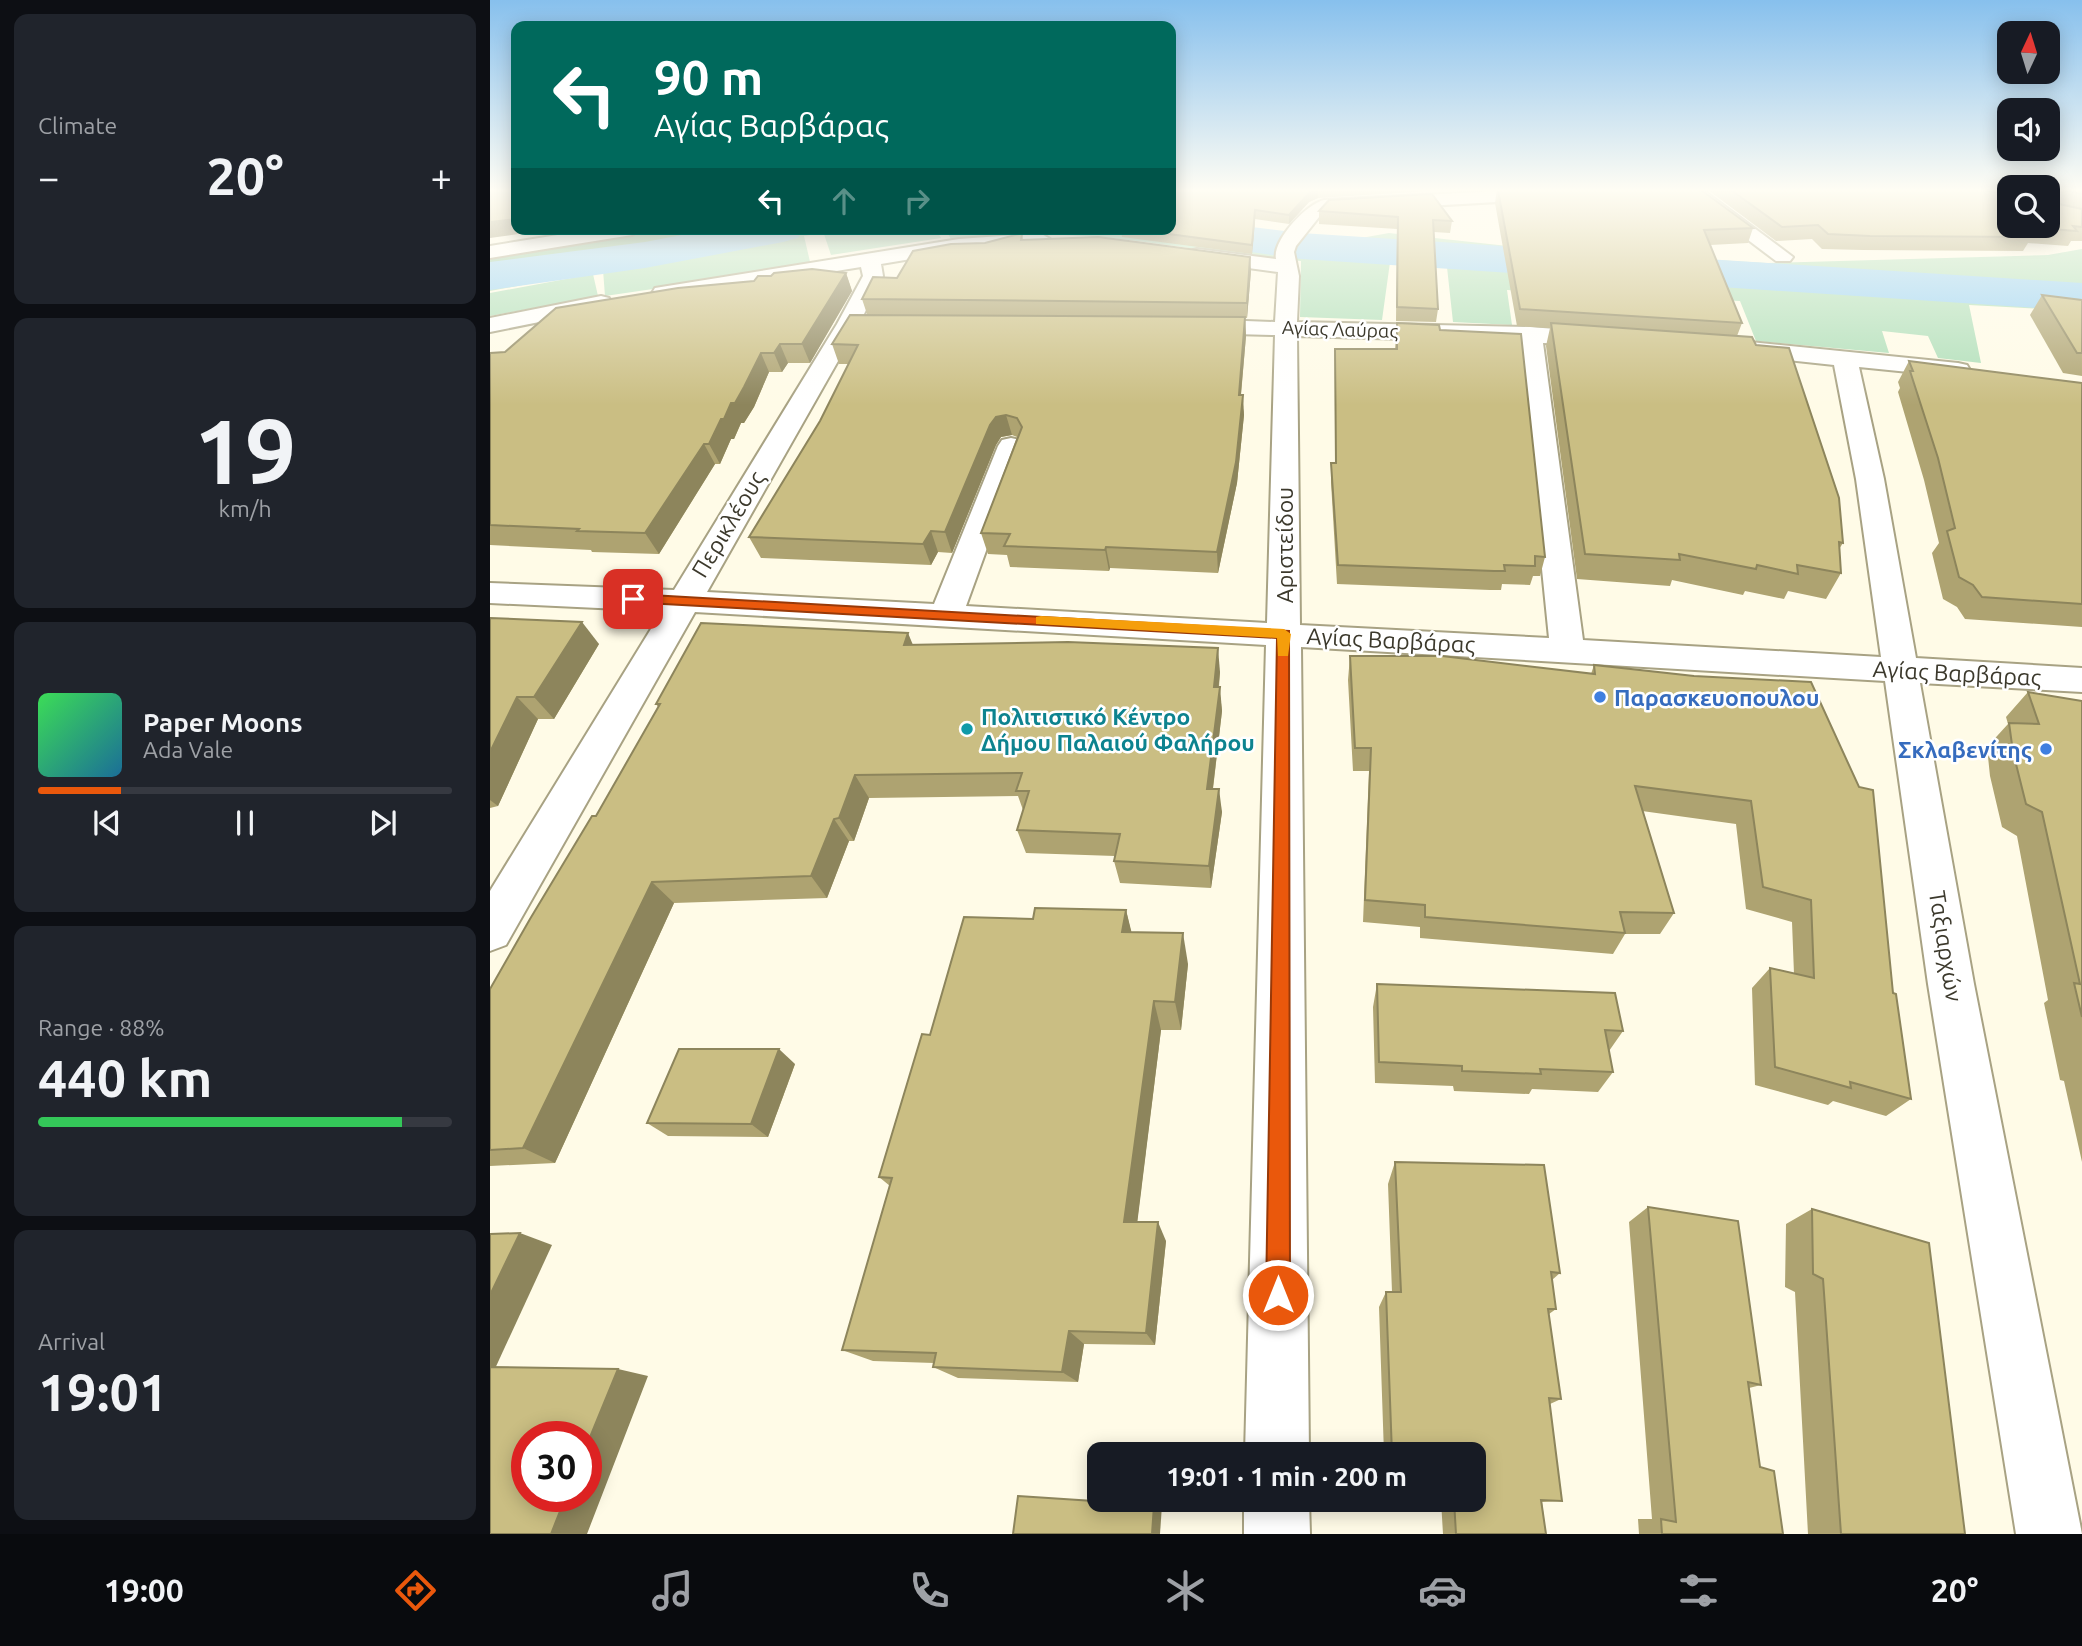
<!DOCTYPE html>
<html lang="en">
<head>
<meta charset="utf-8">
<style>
	body { margin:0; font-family:Ubuntu,sans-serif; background:#20242c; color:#f1f3f6; height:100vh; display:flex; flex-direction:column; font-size:26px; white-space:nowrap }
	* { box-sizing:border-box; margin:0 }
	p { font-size:23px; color:#9ea1a6 }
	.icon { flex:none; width:38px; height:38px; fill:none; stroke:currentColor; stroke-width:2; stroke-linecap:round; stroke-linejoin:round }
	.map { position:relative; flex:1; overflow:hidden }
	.sheet { display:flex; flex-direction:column; gap:14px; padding:14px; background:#0d0f14; width:490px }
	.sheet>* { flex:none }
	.banner { position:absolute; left:21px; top:21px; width:665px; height:214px; border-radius:14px; box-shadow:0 4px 18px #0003; background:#00695c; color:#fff; overflow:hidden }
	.needle { width:46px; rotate:4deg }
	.buttons { position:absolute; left:1507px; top:21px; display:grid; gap:14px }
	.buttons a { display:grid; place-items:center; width:63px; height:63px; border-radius:14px; background:#171b24; box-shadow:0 4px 18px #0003; font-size:35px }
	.speed { position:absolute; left:21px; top:1421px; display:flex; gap:14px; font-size:35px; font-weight:700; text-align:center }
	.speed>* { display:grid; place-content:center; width:91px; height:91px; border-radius:50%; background:#171b24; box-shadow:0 4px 18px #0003; line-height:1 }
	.speed .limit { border:10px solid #d22; background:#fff; color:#111 }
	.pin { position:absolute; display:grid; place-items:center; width:60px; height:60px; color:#fff; margin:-30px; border-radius:14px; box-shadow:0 4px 10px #0006 }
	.me { position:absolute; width:77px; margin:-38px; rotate:0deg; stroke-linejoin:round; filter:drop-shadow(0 0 5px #0008) }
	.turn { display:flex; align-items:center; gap:24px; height:147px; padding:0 28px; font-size:32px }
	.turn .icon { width:91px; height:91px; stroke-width:2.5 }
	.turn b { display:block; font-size:49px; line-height:60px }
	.lanes { display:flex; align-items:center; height:66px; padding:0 28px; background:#0003; justify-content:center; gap:35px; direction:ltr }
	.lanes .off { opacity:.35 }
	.big { font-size:52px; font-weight:700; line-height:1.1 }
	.sheet .tile { flex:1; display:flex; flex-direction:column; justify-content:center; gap:10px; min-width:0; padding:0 24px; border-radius:14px; background:#20242c }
	.sheet .dial { align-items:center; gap:0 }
	.dial b { font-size:91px; line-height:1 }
	.song { display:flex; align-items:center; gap:21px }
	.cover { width:84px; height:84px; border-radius:10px; background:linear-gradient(135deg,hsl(130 70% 55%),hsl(200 70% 35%)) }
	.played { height:7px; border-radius:4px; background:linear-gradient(90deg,#ea580c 20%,#363941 20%) }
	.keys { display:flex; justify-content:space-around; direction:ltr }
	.heat { display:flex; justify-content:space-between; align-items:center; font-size:38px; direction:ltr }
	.charge { height:10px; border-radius:5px; background:linear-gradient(90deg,#34c759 88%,#363941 0) }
	.trip { position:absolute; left:597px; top:1442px; width:399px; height:70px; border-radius:14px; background:#171b24; box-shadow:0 4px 18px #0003; font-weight:700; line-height:70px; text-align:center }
	.tabs { display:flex; height:112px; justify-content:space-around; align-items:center; background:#090b0e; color:#9ea1a6 }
	.tabs .icon { width:49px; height:49px }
	.tabs .on { color:#ea580c }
	.tabs b { font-size:32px; color:#f1f3f6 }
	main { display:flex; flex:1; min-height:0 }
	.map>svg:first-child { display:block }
</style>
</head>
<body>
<main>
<section class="sheet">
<div class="tile"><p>Climate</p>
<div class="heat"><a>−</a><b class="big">20°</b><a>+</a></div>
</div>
<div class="tile dial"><b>19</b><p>km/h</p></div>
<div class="tile">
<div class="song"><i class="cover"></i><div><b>Paper Moons</b><p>Ada Vale</p></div></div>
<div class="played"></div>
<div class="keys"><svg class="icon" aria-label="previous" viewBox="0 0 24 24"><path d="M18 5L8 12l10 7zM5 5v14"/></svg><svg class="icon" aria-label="pause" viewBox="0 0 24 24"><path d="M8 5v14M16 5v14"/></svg><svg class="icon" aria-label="next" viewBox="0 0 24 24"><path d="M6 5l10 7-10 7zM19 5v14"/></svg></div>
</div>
<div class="tile"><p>Range · 88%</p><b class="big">440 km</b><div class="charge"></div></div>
<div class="tile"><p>Arrival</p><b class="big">19:01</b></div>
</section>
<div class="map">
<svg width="1592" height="1534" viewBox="0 0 1592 1534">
	<rect width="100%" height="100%" fill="#fffbe7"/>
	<g fill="#aedeb8">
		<path d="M 681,221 L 860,240 L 899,233 L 1055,250 L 1277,263 L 1558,255 L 1592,249 L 1592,311 L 1479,305 L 1491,363 L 1448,358 L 1438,336 L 1392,331 L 1399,353 L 1266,341 L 1250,301 L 1017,290 L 1022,325 L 963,322 L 956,258 L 901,255 L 892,320 L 810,317 L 811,261 C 738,257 666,240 594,236 C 549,233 505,236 461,239 L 455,229 L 681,229 Z"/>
		<polygon points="185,229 356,229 314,236 321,266 115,296 113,270 0,291 0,256"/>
		<polygon points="368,229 446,229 451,238 341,255 334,234"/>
		<polygon points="103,274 108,296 0,316 0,293"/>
	</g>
	<polygon fill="#93c69e" points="165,229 274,229 174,244 62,265 0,271 0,255"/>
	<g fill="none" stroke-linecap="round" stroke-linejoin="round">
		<g fill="#96d1f5" fill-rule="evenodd">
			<polygon points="681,217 811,233 1592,283 1592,311 811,259 662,238 656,229 681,229"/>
			<polygon points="223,229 314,229 308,238 293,242 155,268 0,290 0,262 155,242"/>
		</g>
		<g stroke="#a8a283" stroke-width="4">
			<g id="minor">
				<path d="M 1028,190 L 1066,190 L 1069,194 L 1060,199 L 833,212 L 806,246 L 804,252 L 809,276 L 807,322 L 1040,327 L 1117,333 L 1120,338 L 1117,343 L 1109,345 L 1053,343 L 1093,640 L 1391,657 L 1366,479 L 1344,365 L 1250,355 L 1242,353 L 1238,348 L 1242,343 L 1250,341 L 1468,363 L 1477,365 L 1480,370 L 1477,375 L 1468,377 L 1369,367 L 1394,479 L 1426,658 L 1592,668 L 1592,692 L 1430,683 L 1484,984 L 1592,1534 L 1526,1534 L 1438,984 L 1395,681 L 811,647 L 819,1454 L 755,1454 L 776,645 L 205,612 L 16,945 L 0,951 L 0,891 L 172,611 L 0,603 L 0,583 L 184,590 L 347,324 L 373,276 L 371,267 L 173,299 L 165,298 L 162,293 L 165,288 L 469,239 L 550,233 L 560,239 L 550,245 L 469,251 L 391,264 L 393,276 L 369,324 L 217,592 L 444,604 L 508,446 L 512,440 L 521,438 L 530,440 L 534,446 L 476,606 L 777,623 L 785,335 L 704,333 L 696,331 L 693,326 L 696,321 L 704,319 L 785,322 L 788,272 L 707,261 L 700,259 L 697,255 L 700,251 L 707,249 L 786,259 C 782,241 816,204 834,200 ZM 807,336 L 1029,342 L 1059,638 L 810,625 Z"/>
				<polygon points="1192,190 1213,190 1303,257 1300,261 1286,261"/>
				<polygon points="105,229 151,229 142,235 0,258 0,246"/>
				<polygon points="111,296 119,298 122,303 119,308 0,332 0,318"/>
				<polygon points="754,1500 819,1500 820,1534 754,1534"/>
			</g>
		</g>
		<use href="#minor" fill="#fff" fill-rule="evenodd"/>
	</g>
	<g fill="#aea371">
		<polygon points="681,190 940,190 940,191 828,198 819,202 799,224 765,219 762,254 632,237 631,229 681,229"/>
		<polygon points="1007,190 1211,190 1263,228 1258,243 1220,245 1252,323 1247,336 1353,543 1349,549 1351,573 1336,599 1298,591 1294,599 1255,591 1253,595 1182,580 1180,586 1087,579 1056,346 1060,328 1027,326 1005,203"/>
		<polygon points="1218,190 1519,190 1519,226 1558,190 1592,190 1592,241 1581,241 1578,246 1538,243 1533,251 1373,250 1332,249 1322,239 1286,241"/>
		<polygon points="829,211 962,221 960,233 944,232 948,309 946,322 906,321 907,229 829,224"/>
		<polygon points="532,234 533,240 761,271 757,318 755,318 756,336 751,395 754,415 747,483 728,573 620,568 619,571 520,567 517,555 498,554 491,533 527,437 522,435 511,437 506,445 462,553 448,552 441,565 271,558 259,537 330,421 359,364 349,364 342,344 377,314 372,299 407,278 495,243"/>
		<polygon points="356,273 362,291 320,363 298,363 292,372 279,372 264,407 254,423 251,423 244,439 241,439 230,464 225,464 169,554 102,552 101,550 0,545 0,353 15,352"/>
		<polygon points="1552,295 1592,300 1592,376 1573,373 1540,315"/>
		<polygon points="907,323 950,330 1055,557 1050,576 1043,576 1040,585 1012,584 1011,590 1000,590 847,584 841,482 841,463 845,463 845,349 905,349"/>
		<polygon points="1419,361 1592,383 1592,627 1475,619 1467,607 1453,599 1442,553 1449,543 1434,480 1408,392 1410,388 1408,382"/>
		<polygon points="0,618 109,644 64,719 48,719 8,806 0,808"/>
		<polygon points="423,645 730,672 729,687 732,711 723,789 732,812 721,888 630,883 624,861 625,856 536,853 527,830 533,810 528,796 379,798 364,841 359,841 337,898 184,903 65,1163 0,1166 0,989 106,816 168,707 166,704"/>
		<polygon points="860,656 1101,674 1104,665 1204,676 1403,993 1421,1099 1396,1116 1343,1101 1338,1105 1265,1085 1262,988 1280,968 1304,974 1302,922 1256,909 1246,824 1152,811 1184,913 1170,934 1135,934 1123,954 930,938 930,927 873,922 879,771 863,771 858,680"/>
		<polygon points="1538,692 1592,701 1592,1162 1574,1081 1570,1080 1554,1003 1558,1000 1527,836 1512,827 1500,776 1497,747 1518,724 1516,717"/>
		<polygon points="636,910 641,932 698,964 691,1030 671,1030 647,1222 676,1241 665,1345 594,1344 588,1382 468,1378 443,1367 444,1363 383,1361 352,1350 400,1186 389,1177 440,1035 543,919"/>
		<polygon points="887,984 1133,1031 1119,1051 1123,1072 1108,1092 1042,1089 1039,1094 964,1091 963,1086 885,1083 883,1007"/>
		<polygon points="305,1064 278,1137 178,1136 157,1123"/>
		<polygon points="905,1162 1070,1273 1062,1280 1066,1309 1059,1314 1071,1399 1060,1404 1072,1501 1052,1502 1056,1534 953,1534 951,1500 984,1500 984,1454 894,1454 889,1307 896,1292 902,1292 898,1184"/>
		<polygon points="1158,1207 1271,1385 1259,1388 1270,1467 1293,1534 1149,1534 1148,1519 1162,1519 1139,1222"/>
		<polygon points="1322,1209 1475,1534 1318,1534 1305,1292 1295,1287 1296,1224"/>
	</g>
	<g fill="#8d855c">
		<polygon points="827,190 828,190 828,198 819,202 799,224 799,215 819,193"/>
		<polygon points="765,210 765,219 762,254 762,245"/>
		<polygon points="26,219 26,229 63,229 0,238 0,222"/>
		<polygon points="760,257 761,271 757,318 757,303"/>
		<polygon points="356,273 362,291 320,363 312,344"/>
		<polygon points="755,317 756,336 749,415 749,395"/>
		<polygon points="290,344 298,363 292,372 284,353"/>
		<polygon points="271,353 279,372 264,407 254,423 251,423 244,439 241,439 230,464 219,444 231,419"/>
		<polygon points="753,395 754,415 747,483 728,573 727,552"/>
		<polygon points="516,415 522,435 511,437 506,445 462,553 455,532 500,425 506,417"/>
		<polygon points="214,444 225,464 169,554 155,533"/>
		<polygon points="441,531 448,552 441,565 433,544"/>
		<polygon points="616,547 620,568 619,571 615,550"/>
		<polygon points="92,622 109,644 64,719 44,697"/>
		<polygon points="418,633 428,657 414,645"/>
		<polygon points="728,648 730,672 726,711 724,687"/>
		<polygon points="730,687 732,711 720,812 717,789"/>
		<polygon points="27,697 48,719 8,806 0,800 0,752"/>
		<polygon points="365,775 379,798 364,841 349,818"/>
		<polygon points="729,789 732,812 721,888 719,866"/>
		<polygon points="344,819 359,841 337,898 321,876"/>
		<polygon points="162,882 184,903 65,1163 33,1148"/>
		<polygon points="636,910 644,942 632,932"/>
		<polygon points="693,933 698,964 691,1030 685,1002"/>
		<polygon points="664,1001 671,1030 645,1241 634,1222"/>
		<polygon points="289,1049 305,1064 278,1137 261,1124"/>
		<polygon points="668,1222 676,1241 665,1345 656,1333"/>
		<polygon points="30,1233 62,1245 3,1373 0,1372 0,1295"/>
		<polygon points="579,1331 594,1344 588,1382 572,1372"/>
		<polygon points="128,1369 158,1376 97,1534 61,1534 76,1496 96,1496 96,1447"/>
		<polygon points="664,1505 672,1505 670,1534 662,1534"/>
	</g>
	<g fill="#cabe83" stroke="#8d855c" stroke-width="2">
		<polygon points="0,190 26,190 26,219 0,222"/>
		<polygon points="681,190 827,190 819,193 799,215 765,210 762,245 641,229 681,229"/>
		<polygon points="1008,190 1211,190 1263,228 1214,230 1252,323 1030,309"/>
		<polygon points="1241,190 1491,190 1519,195 1519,226 1558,226 1558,190 1564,190 1563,191 1564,203 1592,209 1592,227 1583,226 1587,231 1535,227 1542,237 1380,236 1338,234 1328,225 1292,227"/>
		<polygon points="1575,190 1592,190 1592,194"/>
		<polygon points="942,194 962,221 943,220 948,309 907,307 908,217 829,211 839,200"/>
		<polygon points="529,234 532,234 531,240 608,237 760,257 757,303 372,299 383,277 407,278 423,251 461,244 495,243"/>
		<polygon points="322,269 356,273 312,344 290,344 284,353 271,353 254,387 245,403 241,403 234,419 231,419 219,444 214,444 155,533 87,531 89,529 0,525 0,353 15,352 66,308 188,288 264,281 268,276 281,276 284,273"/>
		<polygon points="1552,295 1592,300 1592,353 1587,353"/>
		<polygon points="360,315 755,317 749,395 753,395 746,462 727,552 616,547 615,550 514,546 520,534 491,533 532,427 527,418 516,415 506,417 500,425 455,532 441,531 433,544 259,537 330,421 368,345 342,344"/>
		<polygon points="907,323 949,325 950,330 1031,334 1055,557 1045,556 1045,566 1014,565 1015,571 1004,571 848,565 841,463 846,463 845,349 907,349"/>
		<polygon points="1061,323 1262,337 1266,345 1299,348 1349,498 1353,543 1349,542 1351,573 1307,565 1308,574 1267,565 1266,569 1189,554 1190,560 1095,554"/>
		<polygon points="1419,361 1592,383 1592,604 1492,597 1483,585 1469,577 1457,531 1465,528 1448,458 1420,371 1423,371"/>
		<polygon points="0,618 92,622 44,697 27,697 0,752"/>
		<polygon points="211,623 418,633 414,645 578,642 728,648 724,687 730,687 717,789 729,789 719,866 624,861 630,834 527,830 539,791 526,791 532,773 365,775 349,818 344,819 321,876 162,882 33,1148 0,1150 0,989 40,919 102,816 106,816 170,704 166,704"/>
		<polygon points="860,656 952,656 1105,674 1104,665 1204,676 1321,682 1369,787 1383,790 1403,993 1406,994 1421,1099 1360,1082 1361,1088 1285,1067 1280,968 1324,978 1321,900 1273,887 1261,801 1145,786 1184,913 1130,912 1135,933 935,917 935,905 875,900 881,748 865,748"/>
		<polygon points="1538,692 1592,701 1592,1017 1584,983 1590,984 1552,812 1536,804 1523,752 1519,723 1549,724"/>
		<polygon points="545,908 636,910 632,932 693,933 685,1002 664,1001 634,1222 668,1222 656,1333 579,1331 572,1372 443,1367 446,1353 352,1350 402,1178 389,1177 432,1034 440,1035 474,917 543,919"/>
		<polygon points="887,984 1125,993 1133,1031 1115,1030 1123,1072 1050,1069 1051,1074 972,1071 972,1066 889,1062"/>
		<polygon points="189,1049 289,1049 261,1124 157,1123"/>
		<polygon points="905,1162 1054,1165 1070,1273 1061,1272 1066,1309 1058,1309 1071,1399 1059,1398 1072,1501 1051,1500 1056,1534 966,1534 964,1500 984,1500 984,1454 902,1454 896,1292 911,1292"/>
		<polygon points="1158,1207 1248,1221 1271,1385 1258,1382 1270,1467 1284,1471 1293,1534 1172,1534 1171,1519 1186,1522"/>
		<polygon points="1322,1209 1439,1243 1475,1534 1351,1534 1333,1279 1323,1274"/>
		<polygon points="30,1233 0,1295 0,1234"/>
		<polygon points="0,1367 128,1369 96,1447 96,1437 37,1437 37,1496 76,1496 61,1534 0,1534"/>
		<polygon points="528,1496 664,1505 662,1534 523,1534"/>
	</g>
	<linearGradient id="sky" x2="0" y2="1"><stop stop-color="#87c0ed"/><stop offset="0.47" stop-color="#fffdf4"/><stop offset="1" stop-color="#fffdf4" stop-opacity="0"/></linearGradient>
	<rect width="1592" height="405" fill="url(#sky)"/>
	<polygon fill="#ea580c" stroke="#983908" stroke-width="2" points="143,594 799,631 800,1295 796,1303 788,1307 780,1303 776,1295 787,638 138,602 138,596"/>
	<polygon fill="#f59e0b" points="551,616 794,629 801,634 798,656 788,656 787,638 546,624 546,617"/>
	<g fill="#3f7fe0" stroke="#fff" stroke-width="2.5">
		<circle cx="1110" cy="697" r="7"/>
		<circle cx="1556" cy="749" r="7"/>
	</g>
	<circle fill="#0f9aa8" stroke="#fff" stroke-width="2.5" cx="477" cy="729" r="7"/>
	<g text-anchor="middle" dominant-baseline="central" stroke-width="5" stroke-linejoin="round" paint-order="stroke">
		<g font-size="19" fill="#3c392c" stroke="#fff">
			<text transform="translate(850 329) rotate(2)">Αγίας Λαύρας</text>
		</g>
		<g font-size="23" fill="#3c392c" stroke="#fff">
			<text transform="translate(238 524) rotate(-59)">Περικλέους</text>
			<text transform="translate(794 545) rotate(-90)">Αριστείδου</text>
			<text transform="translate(901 640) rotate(3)">Αγίας Βαρβάρας</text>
			<text transform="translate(1467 673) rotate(3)">Αγίας Βαρβάρας</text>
			<text transform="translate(1456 946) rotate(81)">Ταξιαρχών</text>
		</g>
		<g font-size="23" font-weight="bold" fill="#366cbe" stroke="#fff" text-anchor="start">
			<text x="1124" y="697">Παρασκευοπουλου</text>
			<text x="1542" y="749" text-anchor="end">Σκλαβενίτης</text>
		</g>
		<g font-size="23" font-weight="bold" fill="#0d838f" stroke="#fff" text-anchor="start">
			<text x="491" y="716">Πολιτιστικό Κέντρο<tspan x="491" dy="26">Δήμου Παλαιού Φαλήρου</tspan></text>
		</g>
	</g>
</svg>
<div class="buttons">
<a><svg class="needle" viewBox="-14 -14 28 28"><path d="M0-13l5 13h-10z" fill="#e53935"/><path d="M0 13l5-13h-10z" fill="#9ea1a6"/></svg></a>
<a><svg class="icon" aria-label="sound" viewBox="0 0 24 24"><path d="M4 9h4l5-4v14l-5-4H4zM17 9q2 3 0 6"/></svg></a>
<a><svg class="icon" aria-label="search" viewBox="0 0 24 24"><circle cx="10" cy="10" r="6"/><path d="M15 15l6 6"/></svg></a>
</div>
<div class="speed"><div class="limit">30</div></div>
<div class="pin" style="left:143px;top:599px;background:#d93025"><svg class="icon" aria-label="arrive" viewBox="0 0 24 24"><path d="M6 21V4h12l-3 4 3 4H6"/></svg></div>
<svg class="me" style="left:788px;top:1295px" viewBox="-20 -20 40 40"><circle r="17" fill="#ea580c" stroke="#fff" stroke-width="3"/><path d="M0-11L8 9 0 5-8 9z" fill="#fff"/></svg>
<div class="trip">19:01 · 1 min · 200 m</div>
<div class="banner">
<div class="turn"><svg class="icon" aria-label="left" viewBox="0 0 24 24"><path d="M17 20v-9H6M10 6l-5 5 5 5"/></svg><div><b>90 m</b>Αγίας Βαρβάρας</div></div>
<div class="lanes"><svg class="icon" aria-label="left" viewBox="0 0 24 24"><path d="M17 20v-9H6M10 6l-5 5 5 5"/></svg><svg class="icon off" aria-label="ahead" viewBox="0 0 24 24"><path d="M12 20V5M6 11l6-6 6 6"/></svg><svg class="icon off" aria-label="right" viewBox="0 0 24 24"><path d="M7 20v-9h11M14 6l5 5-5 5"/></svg></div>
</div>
</div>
</main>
<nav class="tabs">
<b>19:00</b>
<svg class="icon on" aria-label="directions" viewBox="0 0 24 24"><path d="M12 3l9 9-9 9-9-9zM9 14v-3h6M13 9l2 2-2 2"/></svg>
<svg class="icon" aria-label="music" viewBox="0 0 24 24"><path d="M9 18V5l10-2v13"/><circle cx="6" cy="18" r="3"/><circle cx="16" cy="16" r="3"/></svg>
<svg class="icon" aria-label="phone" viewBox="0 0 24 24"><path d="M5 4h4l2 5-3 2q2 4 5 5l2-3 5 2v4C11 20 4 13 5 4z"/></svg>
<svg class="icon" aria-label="climate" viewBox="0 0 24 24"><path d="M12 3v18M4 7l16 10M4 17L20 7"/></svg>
<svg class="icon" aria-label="car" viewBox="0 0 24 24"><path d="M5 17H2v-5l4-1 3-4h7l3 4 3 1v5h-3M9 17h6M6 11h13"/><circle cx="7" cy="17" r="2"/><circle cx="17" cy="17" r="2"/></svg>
<svg class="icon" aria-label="filters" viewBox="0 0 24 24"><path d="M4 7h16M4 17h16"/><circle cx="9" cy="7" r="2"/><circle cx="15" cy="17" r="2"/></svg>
<b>20°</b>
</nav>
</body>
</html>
